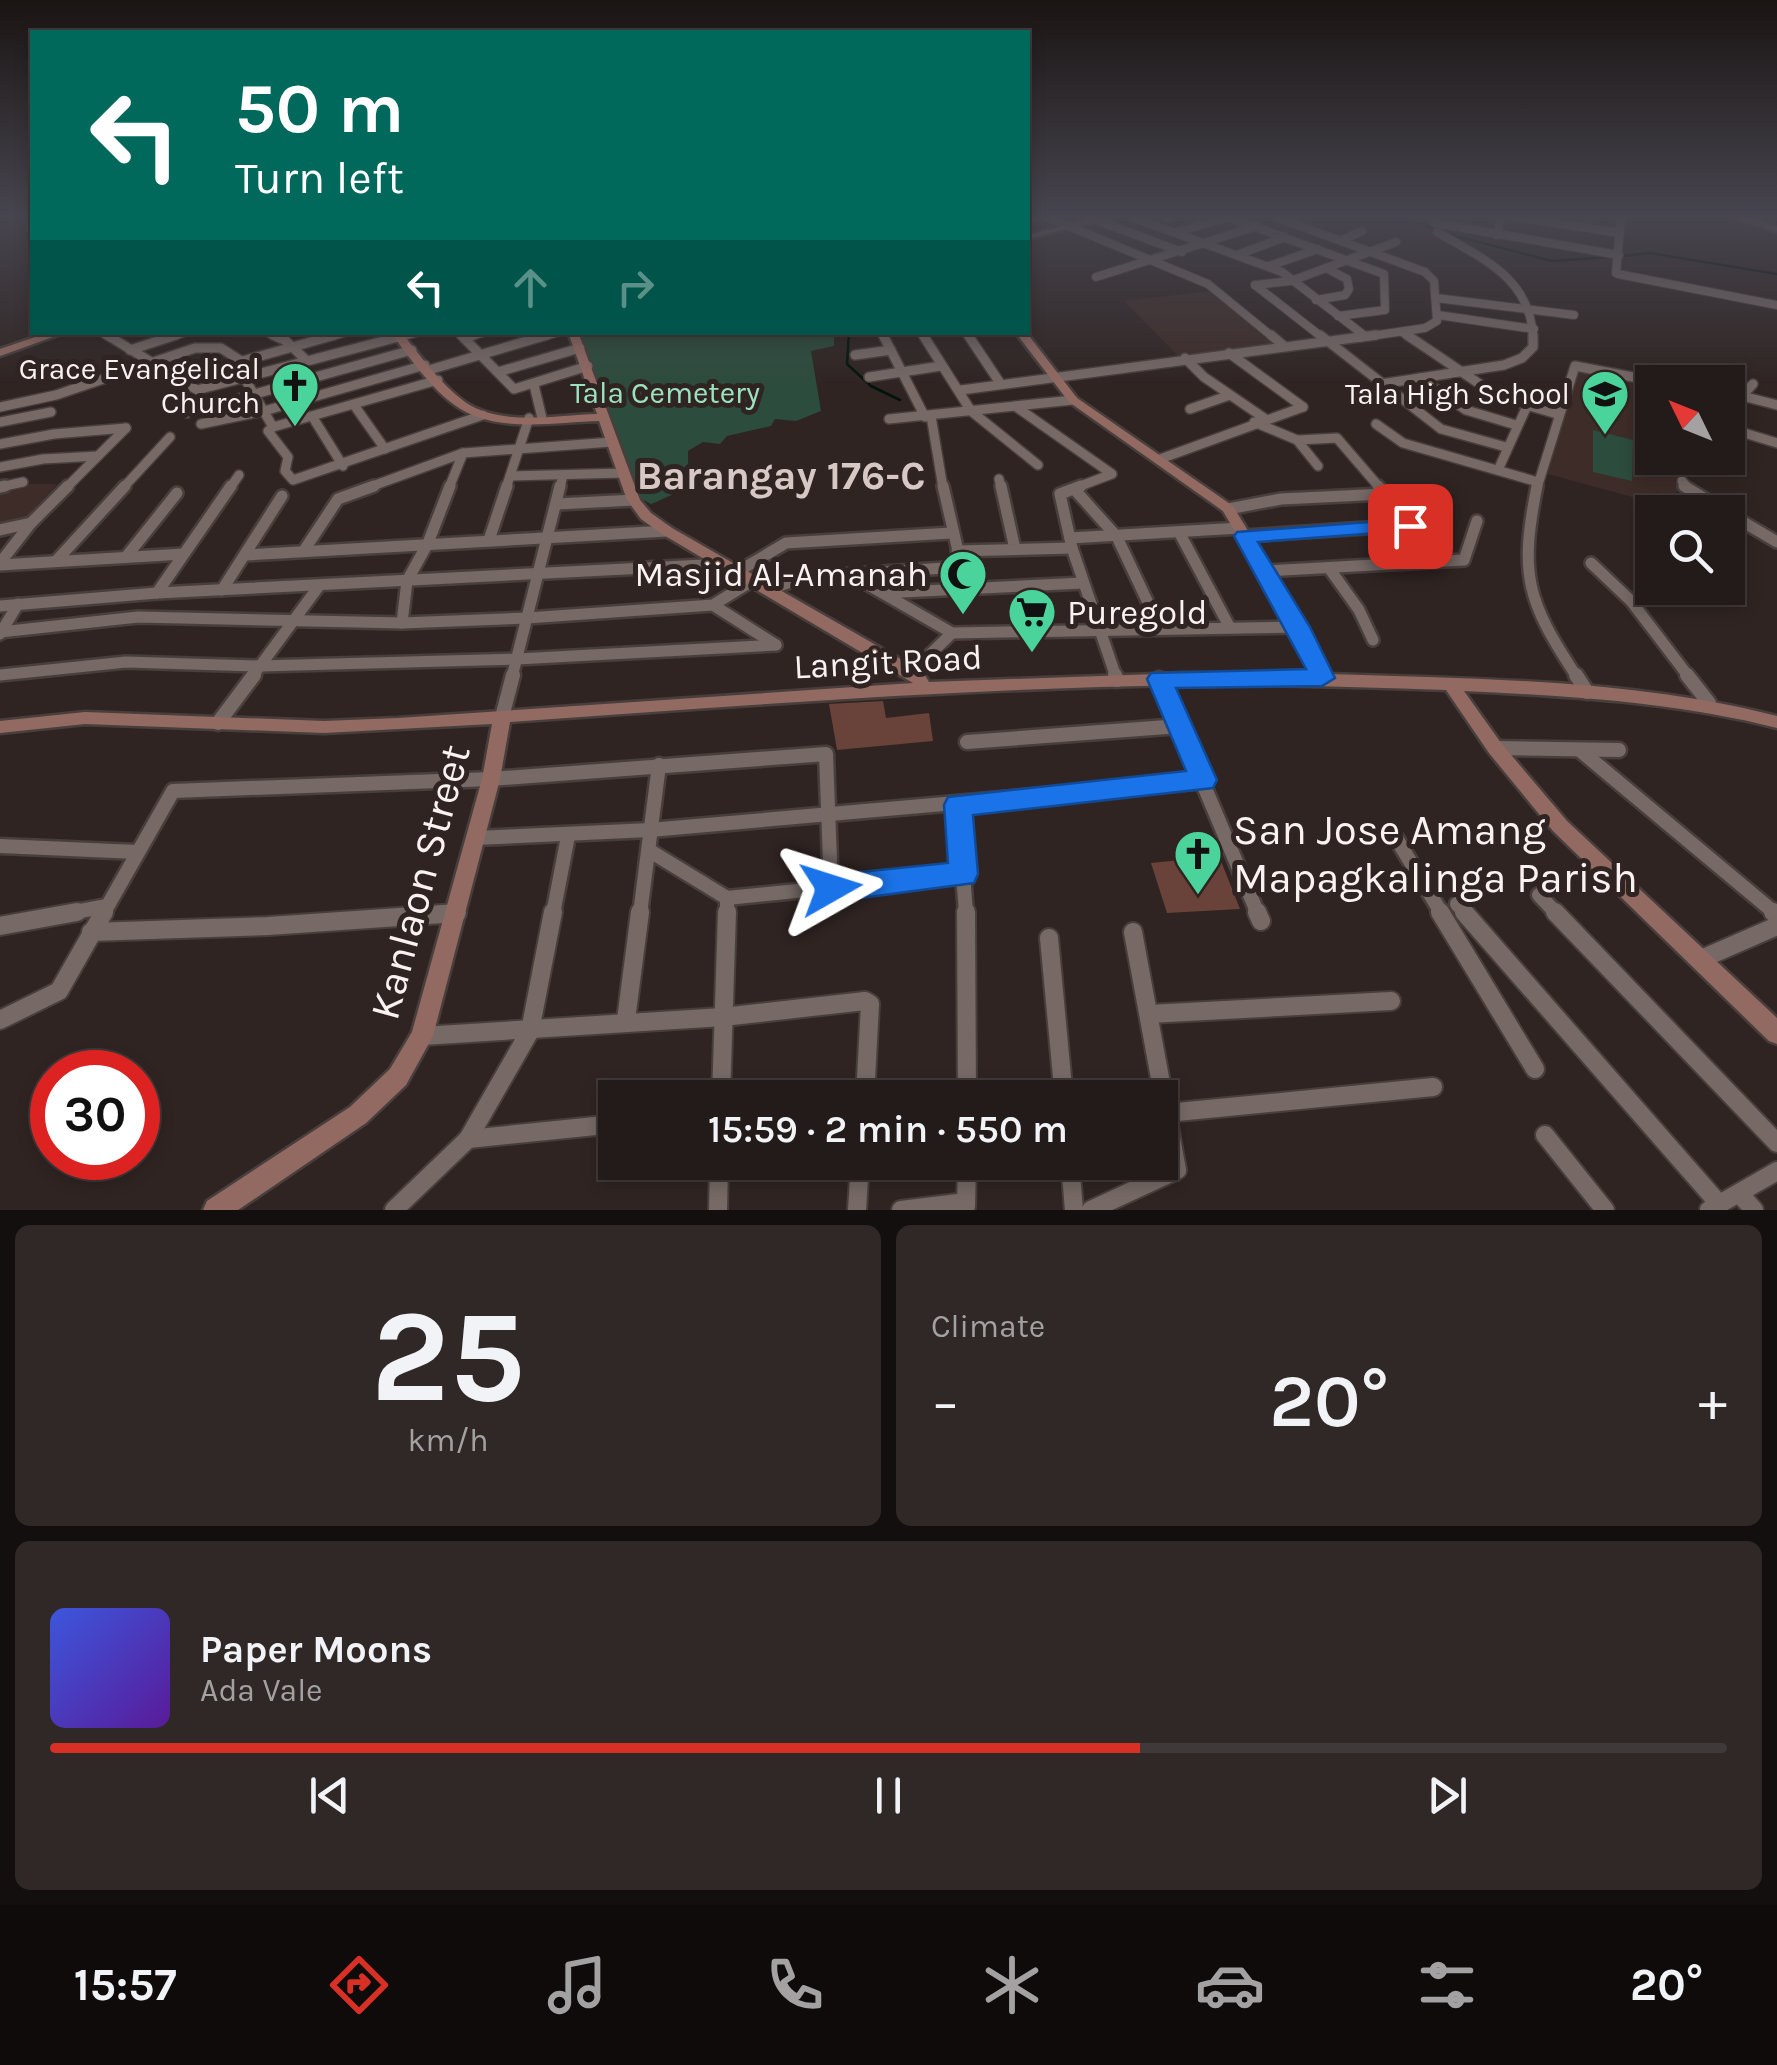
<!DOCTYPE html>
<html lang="en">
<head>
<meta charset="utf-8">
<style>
	body { margin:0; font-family:Karla,sans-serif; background:#2f2827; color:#f1f3f6; height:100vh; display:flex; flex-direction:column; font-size:38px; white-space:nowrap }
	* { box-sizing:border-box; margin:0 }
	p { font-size:32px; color:#a3a1a2 }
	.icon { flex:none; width:55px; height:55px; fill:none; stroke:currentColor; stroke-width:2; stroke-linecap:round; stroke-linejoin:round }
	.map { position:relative; height:1210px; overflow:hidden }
	.details { display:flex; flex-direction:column; gap:15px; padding:15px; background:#130f0e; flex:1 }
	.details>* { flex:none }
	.top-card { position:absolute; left:30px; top:30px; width:1000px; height:305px; border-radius:0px; box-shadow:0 5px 15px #0003,0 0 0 2px #403939; background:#00695c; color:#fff; overflow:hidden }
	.needle { width:65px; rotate:313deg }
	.tools { position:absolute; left:1635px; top:365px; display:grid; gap:20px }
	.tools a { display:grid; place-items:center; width:110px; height:110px; border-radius:0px; background:#231b1a; box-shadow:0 5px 15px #0003,0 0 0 2px #403939; font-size:50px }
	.speed { position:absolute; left:30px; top:1050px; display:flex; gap:20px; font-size:50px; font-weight:700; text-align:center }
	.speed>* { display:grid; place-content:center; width:130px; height:130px; border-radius:50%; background:#231b1a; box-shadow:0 5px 15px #0003,0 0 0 2px #403939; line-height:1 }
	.speed .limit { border:15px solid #d22; background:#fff; color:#111 }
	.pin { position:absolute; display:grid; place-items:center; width:85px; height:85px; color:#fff; margin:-42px; border-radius:20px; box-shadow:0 5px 15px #0006 }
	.me { position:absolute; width:110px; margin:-55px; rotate:84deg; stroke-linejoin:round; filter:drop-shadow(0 0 8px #0008) }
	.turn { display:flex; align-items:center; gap:35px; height:210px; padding:0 40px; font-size:45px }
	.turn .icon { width:130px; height:130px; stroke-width:2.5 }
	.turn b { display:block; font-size:70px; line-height:85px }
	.lanes { display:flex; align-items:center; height:95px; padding:0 40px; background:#0003; justify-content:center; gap:50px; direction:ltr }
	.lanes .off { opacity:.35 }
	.big { font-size:75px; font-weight:600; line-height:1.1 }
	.details .tile { flex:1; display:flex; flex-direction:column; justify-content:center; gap:15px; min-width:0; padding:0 35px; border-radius:15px; background:#2f2827 }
	.details .dial { align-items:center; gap:0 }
	.dial b { font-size:130px; line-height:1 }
	.song { display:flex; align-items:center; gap:30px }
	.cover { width:120px; height:120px; border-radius:15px; background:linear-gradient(135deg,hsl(230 70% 55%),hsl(270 70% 35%)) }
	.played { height:10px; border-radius:5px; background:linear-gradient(90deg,#d93025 65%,#403939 65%) }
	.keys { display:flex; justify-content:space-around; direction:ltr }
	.heat { display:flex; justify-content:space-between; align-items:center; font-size:55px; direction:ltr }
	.details .tiles { flex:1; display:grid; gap:15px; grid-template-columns:1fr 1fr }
	.tile:last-child { grid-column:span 2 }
	.trip { position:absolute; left:598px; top:1080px; width:580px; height:100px; border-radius:0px; background:#231b1a; box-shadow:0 5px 15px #0003,0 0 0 2px #403939; font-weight:600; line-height:100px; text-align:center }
	.tabs { display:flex; height:160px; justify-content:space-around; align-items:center; background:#0e0b0a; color:#a3a1a2 }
	.tabs .icon { width:70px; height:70px }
	.tabs .selected { color:#d93025 }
	.tabs b { font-size:45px; color:#f1f3f6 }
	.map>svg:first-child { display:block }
</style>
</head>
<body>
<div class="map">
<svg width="1777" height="1210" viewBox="0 0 1777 1210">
	<rect width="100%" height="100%" fill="#2f2422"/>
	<g fill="#3d2c28">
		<polygon points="1213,291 1276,345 1180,358 1124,301"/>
		<polygon points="1574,367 1652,382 1652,458 1692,458 1675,496 1657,492 1658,504 1548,474"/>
		<polygon points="12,484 57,484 22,522 0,527 0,487"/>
	</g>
	<g fill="#2c4c3d">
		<path d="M 578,333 L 834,333 L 834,346 L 811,351 L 821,411 L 796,421 L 775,419 L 771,426 L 727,436 L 720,444 L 703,442 L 688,451 C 689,488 685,490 651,504 L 638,497 Z"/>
		<polygon points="1593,430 1633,440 1632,481 1593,472"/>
	</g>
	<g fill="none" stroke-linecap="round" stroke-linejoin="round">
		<g stroke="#01140b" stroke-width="2.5">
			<polyline points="1162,217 1166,227"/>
			<polyline points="1352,217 1419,223 1436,229"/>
			<polyline points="1444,233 1552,261 1610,257"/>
			<polyline points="1623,256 1650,253 1777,274"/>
			<polyline points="849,332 847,364 871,386 900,400"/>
		</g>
	</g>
	<g fill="#69423a">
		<polygon points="883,701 886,718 929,713 933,741 837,750 829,704"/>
		<polygon points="1219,856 1240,909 1167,913 1151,863"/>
	</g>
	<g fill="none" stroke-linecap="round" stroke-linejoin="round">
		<g stroke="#483f3d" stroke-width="10">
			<g id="street-far4">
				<polyline points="1047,217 1208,284 1274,338"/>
				<polyline points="1088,217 1182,252"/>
				<polyline points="1132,217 1282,272 1365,336"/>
				<polyline points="1228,217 1384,274 1385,310 1338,316"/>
				<polyline points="1276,217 1425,272 1434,281 1437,321 1425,328 1357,338"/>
				<polyline points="1515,217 1620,233"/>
				<polyline points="1167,218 1171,217"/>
				<polyline points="1028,219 1037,217"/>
				<polyline points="1435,223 1619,255"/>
				<polyline points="1177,232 1229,217"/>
				<path d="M 1437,232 C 1483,259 1531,278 1533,338"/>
				<polyline points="1497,235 1501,217"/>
				<polyline points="1342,240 1362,231"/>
				<polyline points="1237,255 1285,237"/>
				<polyline points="1269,266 1318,249"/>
				<polyline points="1616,273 1621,217"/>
				<polyline points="1618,274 1777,305"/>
				<polyline points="1096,277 1257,226"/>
				<polyline points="1255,285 1323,338"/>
				<polyline points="1255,285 1291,281 1396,242"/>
				<polyline points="1436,298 1574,315"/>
				<polyline points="1316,300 1345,295 1349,289 1347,279 1326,268"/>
				<polyline points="1438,315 1534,329"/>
				<polyline points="101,332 111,338"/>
				<polyline points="266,332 279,338"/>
				<polyline points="458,332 464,338"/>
				<polyline points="881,332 884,338"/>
				<polyline points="921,332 925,338"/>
				<polyline points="966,332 970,338"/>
				<polyline points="1402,332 1411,338"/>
				<polyline points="168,338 186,332"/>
				<polyline points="326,338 347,332"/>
				<polyline points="397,338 419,332"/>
				<polyline points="464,338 486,332"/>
				<polyline points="539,338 559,332"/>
			</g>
		</g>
		<g stroke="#483f3d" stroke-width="12">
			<g id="street-far3">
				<polyline points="107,335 197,390 406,335"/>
				<polyline points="273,335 286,341 307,361"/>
				<polyline points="461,335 514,389 588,366"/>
				<polyline points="883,335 925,417"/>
				<polyline points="923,335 971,411 1038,465"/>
				<polyline points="968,335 1000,383"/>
				<polyline points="1271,335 1284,346"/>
				<polyline points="1320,335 1441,429 1506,447"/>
				<polyline points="1407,335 1499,397 1557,414"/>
				<polyline points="464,338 474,335"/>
				<polyline points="130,350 176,335"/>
				<polyline points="1229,353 1303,407"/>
				<polyline points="855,355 891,350"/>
				<polyline points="1185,358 1204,377 1264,418"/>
				<polyline points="429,370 547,335"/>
				<polyline points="498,372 580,348"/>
				<polyline points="869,377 941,366"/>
				<polyline points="1420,378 1466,410 1516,425"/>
				<polyline points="179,379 335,335"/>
				<polyline points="245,379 273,427 268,431 288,457 285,471 293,480 483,415"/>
				<polyline points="1381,384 1504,365 1522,358 1533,347 1533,335"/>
				<polyline points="534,385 542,418"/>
				<polyline points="961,390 1376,335"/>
				<polyline points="1742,396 1777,405"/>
				<polyline points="1728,398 1742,396 1753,384"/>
				<polyline points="354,405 385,449"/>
				<polyline points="1015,406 1112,474 1075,488"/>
				<polyline points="0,407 56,395 195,348 221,348 241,361"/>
				<polyline points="1190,409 1230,395"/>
				<polyline points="187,413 412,350"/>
				<polyline points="312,416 343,466"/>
				<polyline points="931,416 943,488"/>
				<polyline points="889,419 1073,400"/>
				<polyline points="0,422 51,412"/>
				<polyline points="1254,422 1297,440"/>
				<polyline points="201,424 264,411 425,365"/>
				<polyline points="1376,424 1403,443 1538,482"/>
				<polyline points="273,427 438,380"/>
				<polyline points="1728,428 1777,443"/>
				<polyline points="0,444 54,434 126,428"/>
				<polyline points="1160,459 1303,407"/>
				<polyline points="1318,466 1297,440 1337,438 1380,488"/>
				<polyline points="0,467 43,459 98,456"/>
				<polyline points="1498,470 1527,406"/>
				<polyline points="510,476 624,473"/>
				<polyline points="999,479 1001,488"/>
				<polyline points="1682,481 1688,488"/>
				<polyline points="0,487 23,482"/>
				<polyline points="66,488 126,428"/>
				<polyline points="123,488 170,437"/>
				<polyline points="230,488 239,475"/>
				<polyline points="367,488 463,453 612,442"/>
				<polyline points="449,488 463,453"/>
				<polyline points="506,488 529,418"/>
				<polyline points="560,488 563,475"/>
				<polyline points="1537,488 1575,366 1659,382"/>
			</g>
		</g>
		<g stroke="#483f3d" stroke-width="16">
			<g id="street-far2">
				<polyline points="943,486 967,590"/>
				<polyline points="1001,486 1015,549"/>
				<polyline points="1081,486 1060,494 1072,548 1116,677"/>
				<path d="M 1537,486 C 1519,576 1527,601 1577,677"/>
				<polyline points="1684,486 1727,512"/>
				<polyline points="0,487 5,486"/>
				<polyline points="1075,490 1117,537 1160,628"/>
				<polyline points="557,504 634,500"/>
				<polyline points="1228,509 1281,499 1385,494"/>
				<polyline points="1728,513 1777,542"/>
				<polyline points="0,530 31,523"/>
				<polyline points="1179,532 1229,626"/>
				<polyline points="1245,536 1411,525 1378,486"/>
				<polyline points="1070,538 1240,528"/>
				<polyline points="489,540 507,486"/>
				<polyline points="305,549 338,499 374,486"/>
				<polyline points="957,551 1072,548"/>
				<polyline points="245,555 667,531"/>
				<polyline points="126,557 177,493"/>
				<polyline points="57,560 125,486"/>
				<polyline points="0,563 31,523 68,486"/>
				<polyline points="1591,563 1631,601 1689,677"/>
				<polyline points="0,565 183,554"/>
				<polyline points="1329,568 1359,610 1373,640"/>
				<polyline points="1265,571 1464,560 1477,521"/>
				<polyline points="737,572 786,543 951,533"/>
				<polyline points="851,575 952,633 1298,627"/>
				<polyline points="222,590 282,496"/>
				<polyline points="768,590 804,577 961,567"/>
				<polyline points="157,593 231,486"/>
				<polyline points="883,593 1083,583"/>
				<polyline points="713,605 776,645"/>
				<polyline points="0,606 157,593 723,564"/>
				<polyline points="402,623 407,581 428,543 450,486"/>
				<polyline points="0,632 138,617 402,623 527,618 713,605 752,581"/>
				<polyline points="0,634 18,604"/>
				<polyline points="912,672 952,633"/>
				<polyline points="0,675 126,662 260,666 517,659 776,645"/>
				<polyline points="252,677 319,586"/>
				<polyline points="512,677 560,486"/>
			</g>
		</g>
		<g stroke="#483f3d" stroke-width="19">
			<g id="street-far1">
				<polyline points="1115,675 1117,680"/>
				<polyline points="1576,675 1587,692"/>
				<polyline points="1687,675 1709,703"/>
				<polyline points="1159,679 1258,914"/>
				<polyline points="502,717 513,675"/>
				<polyline points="218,723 254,675"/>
				<polyline points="967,742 1180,726"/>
				<polyline points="1495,748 1619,750"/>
				<polyline points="1581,751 1776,914"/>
				<polyline points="958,805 966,914"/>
				<polyline points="1393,833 1442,914"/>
				<polyline points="475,838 650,830 1204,781"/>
				<polyline points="0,846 137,852"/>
				<polyline points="650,851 727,898 963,874"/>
				<polyline points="1539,895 1557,914"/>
				<polyline points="1457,904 1466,914"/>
				<polyline points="64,914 107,906"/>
				<polyline points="103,914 173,791 491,779 826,754 831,888"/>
				<polyline points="441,914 457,913"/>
				<polyline points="553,914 568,836"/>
				<polyline points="640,914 659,765"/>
				<polyline points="727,914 727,898"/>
			</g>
		</g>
		<g stroke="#483f3d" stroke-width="22">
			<g id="street">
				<polyline points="966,912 967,1098"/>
				<polyline points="1257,912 1261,921"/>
				<polyline points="1440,912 1535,1069"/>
				<polyline points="1464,912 1720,1205"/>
				<polyline points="1555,912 1777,1143"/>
				<polyline points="1773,912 1777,915"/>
				<polyline points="0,926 77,912"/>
				<polyline points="91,932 268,926 457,913"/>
				<polyline points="1049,938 1064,1098"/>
				<polyline points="1699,960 1777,926"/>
				<polyline points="1149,1014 1391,1001"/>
				<polyline points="0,1020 59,991 104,912"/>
				<polyline points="626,1020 640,912"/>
				<polyline points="422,1036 723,1017 865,1001 870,1004 865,1098"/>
				<polyline points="721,1098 727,912"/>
				<polyline points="1167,1113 1433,1087"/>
				<polyline points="1545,1135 1605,1210"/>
				<polyline points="468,1139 615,1124"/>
				<polyline points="1070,1162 1074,1210"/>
				<polyline points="1739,1193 1754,1210"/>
				<polyline points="966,1206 967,1162"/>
				<polyline points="394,1210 468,1139 530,1031 553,912"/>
				<polyline points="718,1210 719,1162"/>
				<polyline points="857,1210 860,1162"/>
				<polyline points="901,1210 966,1202"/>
				<polyline points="1091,1210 1177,1170 1133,932"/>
				<polyline points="1709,1210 1777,1171"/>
			</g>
		</g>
		<g stroke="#483f3d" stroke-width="5">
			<g id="secondary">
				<polygon points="1099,217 1111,217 1028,239 1028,235"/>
				<polygon points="1730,217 1742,217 1777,226 1777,232"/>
				<polygon points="50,332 67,332 0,356 0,349"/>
				<path d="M 390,332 L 401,332 C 421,356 440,384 465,402 C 502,427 555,415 597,414 L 568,332 L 578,332 L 640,500 L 651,513 L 672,528 L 923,672 L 929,682 L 1185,673 L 1313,674 L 1290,627 L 1223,511 L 1069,402 L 1015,332 L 1026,332 L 1077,398 L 1233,506 L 1306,627 L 1329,674 C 1479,679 1631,679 1777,716 L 1777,728 C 1674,702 1570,696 1464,691 L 1501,743 L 1567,821 L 1777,1018 L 1777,1044 L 1769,1041 L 1553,831 L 1489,753 L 1446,690 C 1358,687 1270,684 1182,685 C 957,689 733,706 510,722 L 500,779 L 433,1036 L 406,1085 L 366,1123 L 238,1210 L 203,1210 L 207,1201 L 350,1107 L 390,1069 L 412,1032 L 482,779 L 492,724 L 324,733 L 85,724 L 0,733 L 0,721 L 85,712 L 324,721 L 398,718 L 913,683 L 662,534 L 641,519 L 627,500 L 599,421 C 557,422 505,432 466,412 C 435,396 412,360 390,332 Z"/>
			</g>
		</g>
		<use href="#street-far4" stroke="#766966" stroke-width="8"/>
		<use href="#street-far3" stroke="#766966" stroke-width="9"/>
		<use href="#street-far2" stroke="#766966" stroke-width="11"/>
		<use href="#street-far1" stroke="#766966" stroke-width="14"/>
		<use href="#street" stroke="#766966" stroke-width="18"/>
		<use href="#secondary" fill="#936a62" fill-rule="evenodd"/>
	</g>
	<linearGradient id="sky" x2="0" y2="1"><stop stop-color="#1a1413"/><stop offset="0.56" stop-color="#47454f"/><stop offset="1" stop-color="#47454f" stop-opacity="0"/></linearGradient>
	<rect width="1777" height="386" fill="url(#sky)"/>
	<polygon fill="#1a73e8" stroke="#114b97" stroke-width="2.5" points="1410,519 1418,521 1421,526 1418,530 1258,542 1310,627 1335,678 1322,686 1176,688 1217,780 1213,788 973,815 978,874 974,883 831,902 820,898 816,888 820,879 831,875 948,863 944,805 948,797 1186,771 1147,679 1151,673 1306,669 1234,536 1237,532"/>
	<defs>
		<g id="church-pin" transform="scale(2.5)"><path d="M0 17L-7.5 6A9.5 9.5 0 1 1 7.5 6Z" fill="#4ad49c" stroke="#2f2422"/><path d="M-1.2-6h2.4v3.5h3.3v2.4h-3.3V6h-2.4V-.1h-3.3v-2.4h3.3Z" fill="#111"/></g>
		<g id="school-pin" transform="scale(2.5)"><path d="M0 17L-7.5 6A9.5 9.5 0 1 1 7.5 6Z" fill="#4ad49c" stroke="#2f2422"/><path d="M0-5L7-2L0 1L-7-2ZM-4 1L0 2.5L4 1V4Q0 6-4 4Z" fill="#111"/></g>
		<g id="mosque-pin" transform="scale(2.5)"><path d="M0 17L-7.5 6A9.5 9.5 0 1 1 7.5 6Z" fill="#4ad49c" stroke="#2f2422"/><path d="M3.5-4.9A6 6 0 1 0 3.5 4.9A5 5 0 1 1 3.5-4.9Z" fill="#111"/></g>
		<g id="supermarket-pin" transform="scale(2.5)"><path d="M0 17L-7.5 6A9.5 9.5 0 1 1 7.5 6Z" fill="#4ad49c" stroke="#2f2422"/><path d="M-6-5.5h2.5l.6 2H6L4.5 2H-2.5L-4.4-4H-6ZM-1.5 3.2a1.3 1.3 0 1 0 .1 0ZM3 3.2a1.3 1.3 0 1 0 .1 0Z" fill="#111"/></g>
	</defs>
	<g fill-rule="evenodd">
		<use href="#church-pin" x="295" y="386"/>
		<use href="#school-pin" x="1605" y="394"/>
		<use href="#mosque-pin" x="963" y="574"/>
		<use href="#supermarket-pin" x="1032" y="612"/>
		<use href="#church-pin" x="1198" y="854"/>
	</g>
	<g text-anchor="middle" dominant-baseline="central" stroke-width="10" stroke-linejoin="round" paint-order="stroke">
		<g font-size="30" fill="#f9f2f0" stroke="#2f2422" text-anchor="end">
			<text x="260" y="369">Grace Evangelical<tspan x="260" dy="34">Church</tspan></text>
			<text x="1570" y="394">Tala High School</text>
		</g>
		<g font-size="30" fill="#9ce2bf" stroke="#2f2422">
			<text x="665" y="393">Tala Cemetery</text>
		</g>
		<g font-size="35" fill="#f9f2f0" stroke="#2f2422" text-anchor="end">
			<text x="928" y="574">Masjid Al-Amanah</text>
			<text x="1067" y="612" text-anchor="start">Puregold</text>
		</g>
		<g font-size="35" fill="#f9f2f0" stroke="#2f2422">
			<text transform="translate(888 662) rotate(-3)">Langit Road</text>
		</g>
		<g font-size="40" font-weight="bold" fill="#d7c8c5" stroke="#2f2422">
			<text x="781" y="475">Barangay 176-C</text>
		</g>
		<g font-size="42" fill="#f9f2f0" stroke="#2f2422" text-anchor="start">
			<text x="1233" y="830">San Jose Amang<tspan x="1233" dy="48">Mapagkalinga Parish</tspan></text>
		</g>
		<g font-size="42" fill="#f9f2f0" stroke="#2f2422">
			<text transform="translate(420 882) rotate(-75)">Kanlaon Street</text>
		</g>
	</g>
</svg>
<div class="tools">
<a><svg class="needle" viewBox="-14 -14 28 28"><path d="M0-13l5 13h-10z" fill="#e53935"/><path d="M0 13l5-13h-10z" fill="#a3a1a2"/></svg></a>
<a><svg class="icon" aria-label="search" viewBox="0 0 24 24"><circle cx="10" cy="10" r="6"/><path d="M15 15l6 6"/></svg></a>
</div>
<div class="speed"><div class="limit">30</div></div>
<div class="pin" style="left:1410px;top:526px;background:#d93025"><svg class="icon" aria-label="arrive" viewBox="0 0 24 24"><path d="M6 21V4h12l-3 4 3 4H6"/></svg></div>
<svg class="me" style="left:831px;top:888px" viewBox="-20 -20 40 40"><path d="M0-17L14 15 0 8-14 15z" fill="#1a73e8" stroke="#fff" stroke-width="4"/></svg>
<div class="trip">15:59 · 2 min · 550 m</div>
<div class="top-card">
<div class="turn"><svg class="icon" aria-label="left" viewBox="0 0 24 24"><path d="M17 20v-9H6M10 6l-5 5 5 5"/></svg><div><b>50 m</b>Turn left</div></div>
<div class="lanes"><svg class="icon" aria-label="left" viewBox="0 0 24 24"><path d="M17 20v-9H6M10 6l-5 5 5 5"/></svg><svg class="icon off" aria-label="ahead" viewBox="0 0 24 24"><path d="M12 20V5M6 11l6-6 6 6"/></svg><svg class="icon off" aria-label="right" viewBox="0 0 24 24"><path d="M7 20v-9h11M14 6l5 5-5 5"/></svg></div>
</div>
</div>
<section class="details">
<div class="tiles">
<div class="tile dial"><b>25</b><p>km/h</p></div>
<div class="tile"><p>Climate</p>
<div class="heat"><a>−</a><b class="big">20°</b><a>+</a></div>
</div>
<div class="tile">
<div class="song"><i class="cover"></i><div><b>Paper Moons</b><p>Ada Vale</p></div></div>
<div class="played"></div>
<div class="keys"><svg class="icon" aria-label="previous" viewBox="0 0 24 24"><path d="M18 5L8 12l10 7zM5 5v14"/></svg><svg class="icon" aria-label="pause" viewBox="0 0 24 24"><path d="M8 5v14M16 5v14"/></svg><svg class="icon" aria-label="next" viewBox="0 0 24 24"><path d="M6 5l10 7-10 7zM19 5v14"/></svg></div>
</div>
</div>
</section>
<nav class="tabs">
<b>15:57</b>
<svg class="icon selected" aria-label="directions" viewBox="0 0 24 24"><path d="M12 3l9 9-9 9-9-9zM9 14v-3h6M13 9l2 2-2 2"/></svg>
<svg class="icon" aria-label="music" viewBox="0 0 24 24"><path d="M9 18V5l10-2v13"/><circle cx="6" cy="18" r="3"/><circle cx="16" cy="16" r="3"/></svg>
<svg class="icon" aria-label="phone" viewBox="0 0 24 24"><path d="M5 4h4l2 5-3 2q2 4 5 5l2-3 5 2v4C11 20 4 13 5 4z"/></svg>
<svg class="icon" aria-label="climate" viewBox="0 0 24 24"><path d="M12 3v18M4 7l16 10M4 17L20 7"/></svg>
<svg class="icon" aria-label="car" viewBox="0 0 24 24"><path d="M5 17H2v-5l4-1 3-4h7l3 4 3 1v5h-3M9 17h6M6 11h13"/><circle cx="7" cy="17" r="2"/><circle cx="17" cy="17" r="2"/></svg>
<svg class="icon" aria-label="filters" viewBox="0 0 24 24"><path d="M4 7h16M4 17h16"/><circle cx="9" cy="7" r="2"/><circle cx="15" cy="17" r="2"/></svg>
<b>20°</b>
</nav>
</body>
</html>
